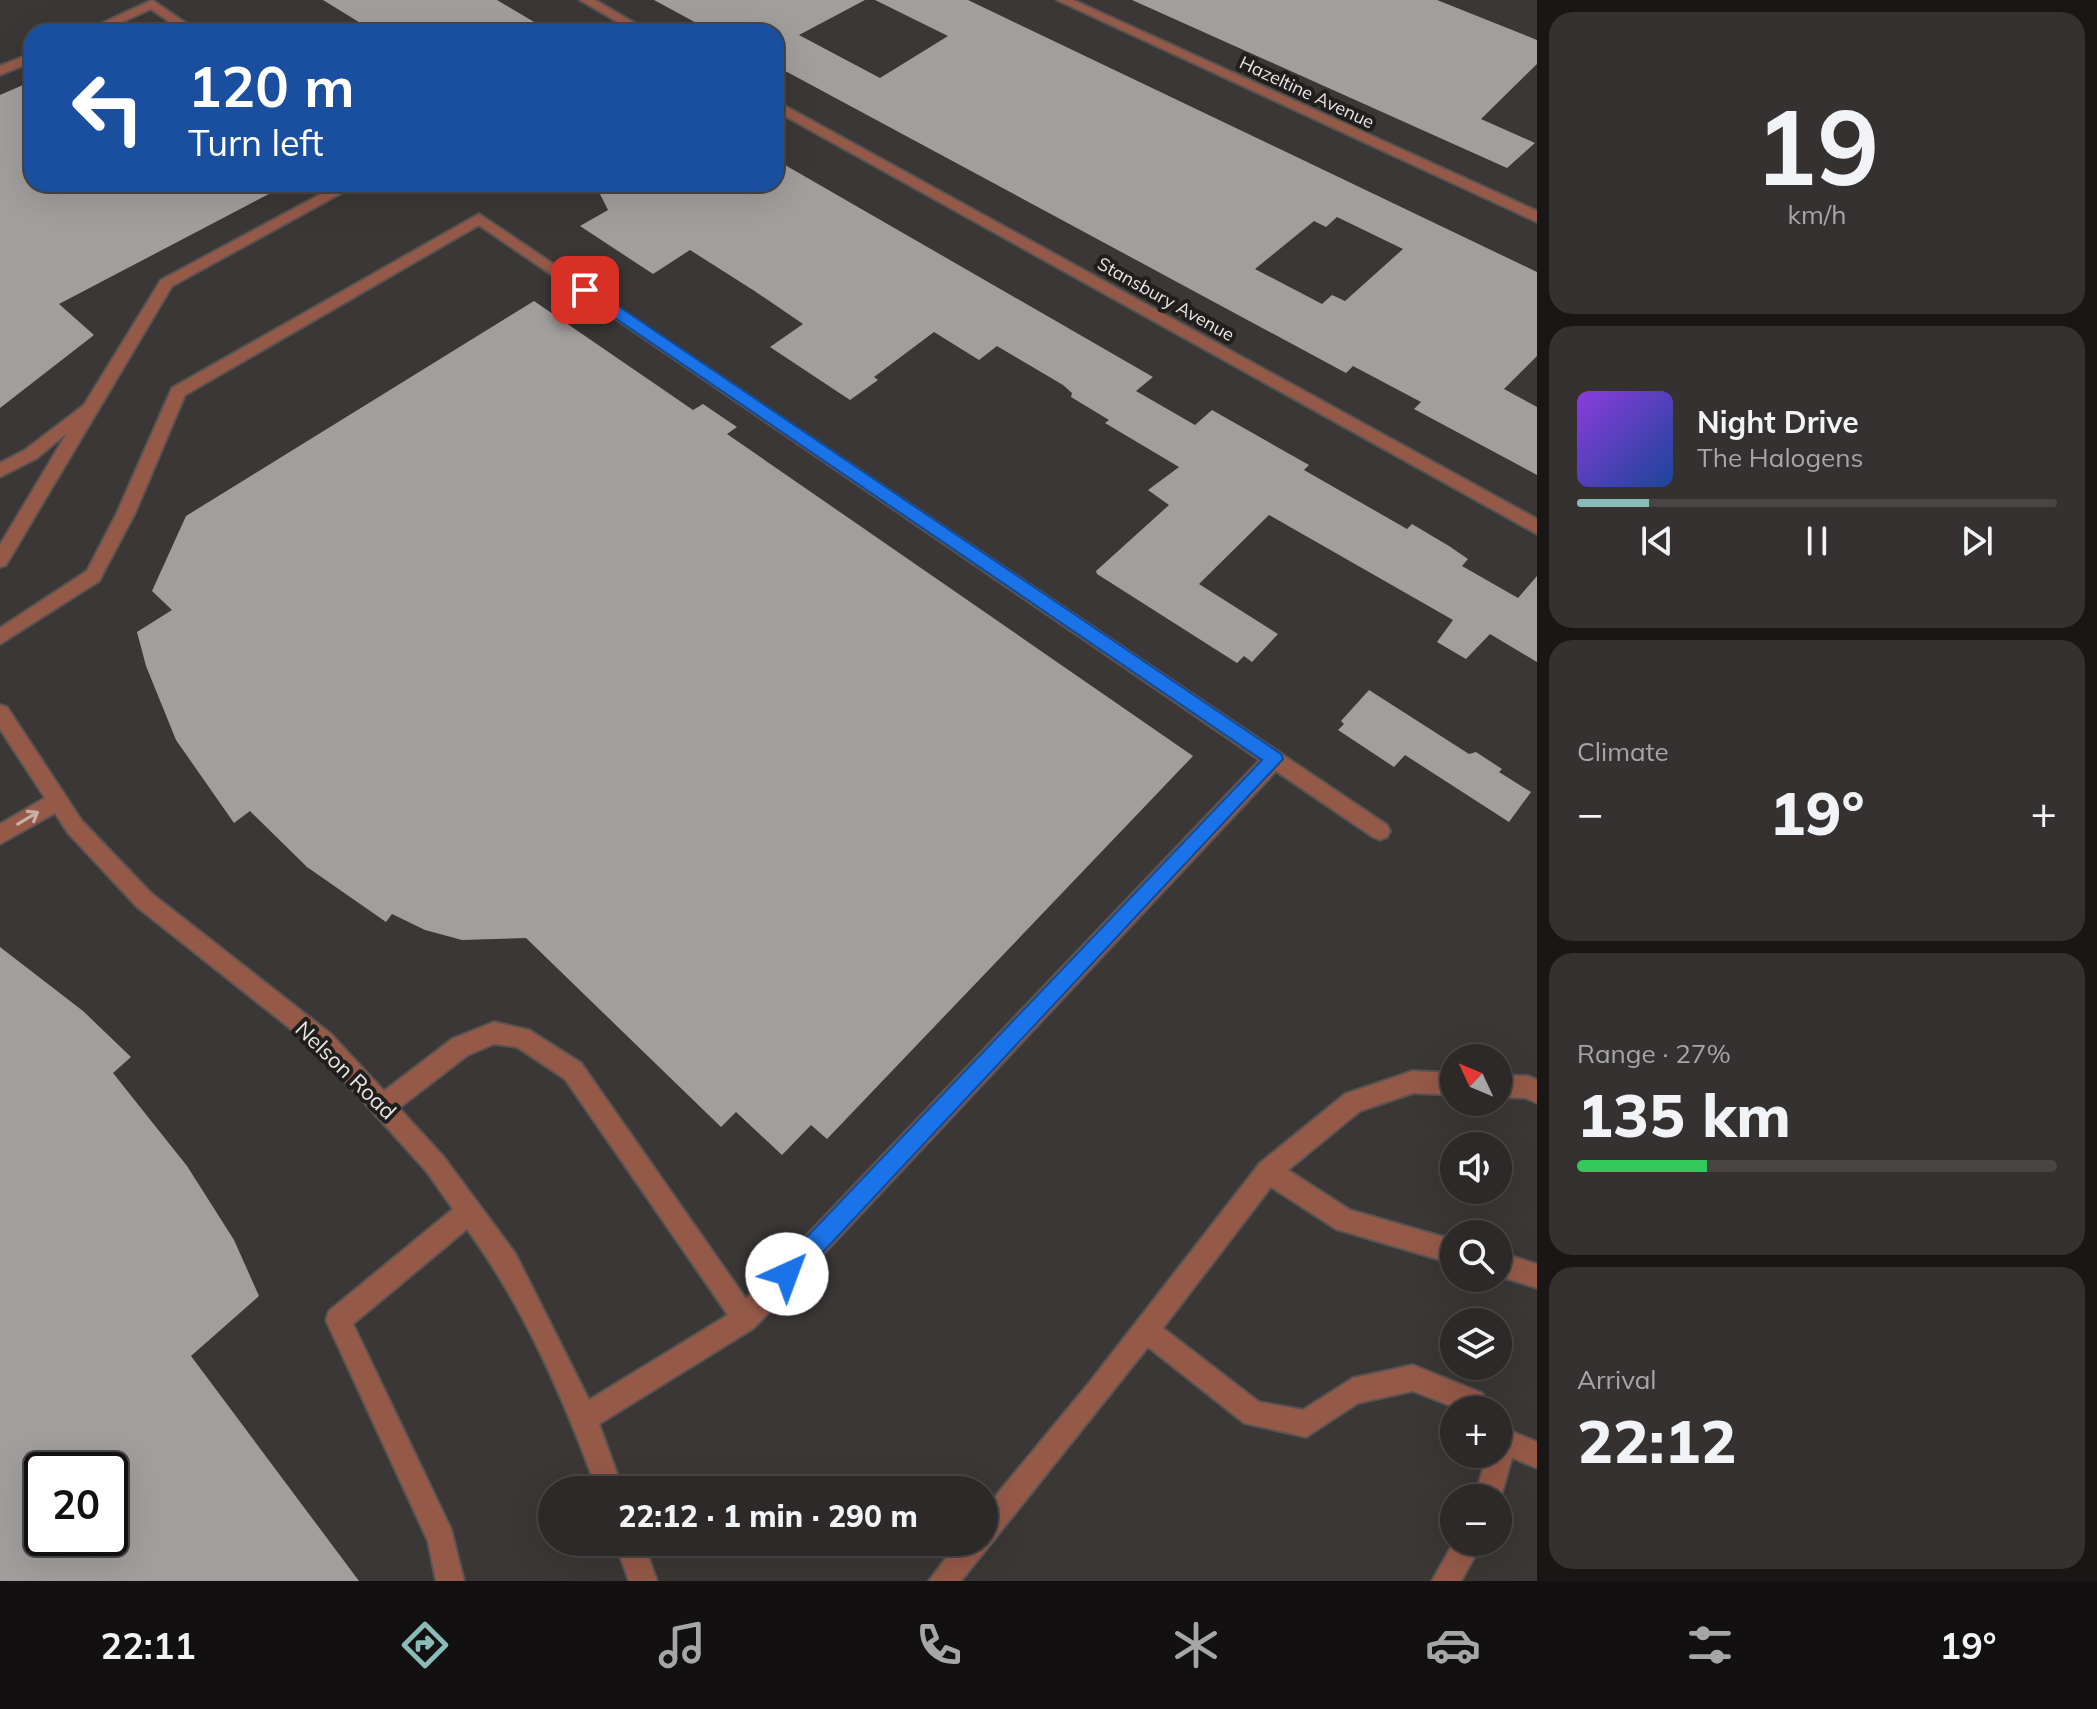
<!DOCTYPE html>
<html lang="en">
<head>
<meta charset="utf-8">
<style>
	body { margin:0; font-family:Mulish,sans-serif; background:#343130; color:#f1f3f6; height:100vh; display:flex; flex-direction:column; font-size:30px; white-space:nowrap }
	* { box-sizing:border-box; margin:0 }
	p { font-size:26px; color:#a6a6a8 }
	.icon { flex:none; width:44px; height:44px; fill:none; stroke:currentColor; stroke-width:2; stroke-linecap:round; stroke-linejoin:round }
	.map { position:relative; flex:1; overflow:hidden }
	.drawer { display:flex; flex-direction:column; gap:12px; padding:12px; background:#181716; width:560px }
	.drawer>* { flex:none }
	.guide { position:absolute; left:24px; top:24px; width:760px; height:168px; border-radius:24px; box-shadow:0 8px 32px #0002,0 0 0 2px #484545; background:#1a4fa0; color:#fff; overflow:hidden }
	.needle { width:52px; rotate:314deg }
	.buttons { position:absolute; left:1440px; top:1044px; display:grid; gap:16px }
	.buttons a { display:grid; place-items:center; width:72px; height:72px; border-radius:50%; background:#2c2928; box-shadow:0 8px 32px #0002,0 0 0 2px #484545; font-size:40px }
	.speed { position:absolute; left:24px; top:1452px; display:flex; gap:16px; font-size:40px; font-weight:700; text-align:center }
	.speed>* { display:grid; place-content:center; width:104px; height:104px; border-radius:50%; background:#2c2928; box-shadow:0 8px 32px #0002,0 0 0 2px #484545; line-height:1 }
	.speed .limit { border:4px solid #111; border-radius:12px; background:#fff; color:#111 }
	.pin { position:absolute; display:grid; place-items:center; width:68px; height:68px; color:#fff; margin:-34px; border-radius:16px; box-shadow:0 4px 12px #0006 }
	.me { position:absolute; width:88px; margin:-44px; rotate:43deg; stroke-linejoin:round; filter:drop-shadow(0 0 6px #0008) }
	.turn { display:flex; align-items:center; gap:28px; height:168px; padding:0 32px; font-size:36px }
	.turn .icon { width:104px; height:104px; stroke-width:2.5 }
	.turn b { display:block; font-size:56px; line-height:68px }
	.big { font-size:60px; font-weight:800; line-height:1.1 }
	.drawer .widget { flex:1; display:flex; flex-direction:column; justify-content:center; gap:12px; min-width:0; padding:0 28px; border-radius:24px; background:#343130 }
	.drawer .dial { align-items:center; gap:0 }
	.dial b { font-size:104px; line-height:1 }
	.song { display:flex; align-items:center; gap:24px }
	.cover { width:96px; height:96px; border-radius:12px; background:linear-gradient(135deg,hsl(270 70% 55%),hsl(220 70% 35%)) }
	.played { height:8px; border-radius:4px; background:linear-gradient(90deg,#8bbbb9 15%,#484545 15%) }
	.keys { display:flex; justify-content:space-around; direction:ltr }
	.heat { display:flex; justify-content:space-between; align-items:center; font-size:44px; direction:ltr }
	.charge { height:12px; border-radius:6px; background:linear-gradient(90deg,#34c759 27%,#484545 0) }
	.trip { position:absolute; left:538px; top:1476px; width:460px; height:80px; border-radius:40px; background:#2c2928; box-shadow:0 8px 32px #0002,0 0 0 2px #484545; font-weight:800; line-height:80px; text-align:center }
	.tab-bar { display:flex; height:128px; justify-content:space-around; align-items:center; background:#121010; color:#a6a6a8 }
	.tab-bar .icon { width:56px; height:56px }
	.tab-bar .on { color:#8bbbb9 }
	.tab-bar b { font-size:36px; color:#f1f3f6 }
	main { display:flex; flex:1; min-height:0 }
	.map>svg:first-child { display:block }
</style>
</head>
<body>
<main>
<div class="map">
<svg width="1537" height="1581" viewBox="0 0 1537 1581">
	<rect width="100%" height="100%" fill="#3a3736"/>
	<g fill="#a29e9d" fill-rule="evenodd">
		<polygon points="323,0 497,0 551,32 375,32"/>
		<path d="M 654,0 L 865,0 L 799,35 L 880,78 L 948,36 L 875,0 L 968,0 L 1537,272 L 1537,356 L 1504,389 L 1537,407 L 1537,475 L 1414,409 L 1421,402 L 1353,366 L 1346,373 L 776,66 L 776,32 L 713,32 ZM 1337,217 L 1403,249 L 1345,301 L 1332,295 L 1322,304 L 1255,269 L 1314,221 L 1326,227 Z"/>
		<polygon points="1132,0 1437,0 1537,40 1537,64 1481,119 1535,143 1507,168"/>
		<polygon points="32,81 32,184 288,184 59,304 94,335 0,408 0,95"/>
		<polygon points="785,165 1153,377 1136,391 1195,425 1212,410 1309,465 1304,470 1407,529 1412,524 1449,546 1468,559 1462,566 1518,598 1537,576 1537,662 1490,634 1466,659 1437,642 1453,620 1269,515 1199,584 1278,634 1252,662 1244,656 1237,663 1097,574 1096,571 1169,505 1148,490 1179,467 1105,423 1109,420 1071,397 1072,393 1063,385 997,346 979,360 934,332 874,377 878,380 850,400 770,347 803,324 753,290 690,250 653,274 580,226 608,210 595,184 776,184 776,170"/>
		<polygon points="534,301 693,410 703,404 737,427 727,434 1193,756 827,1139 811,1125 782,1155 736,1112 721,1127 526,938 462,940 425,930 392,914 386,922 307,867 250,811 234,823 176,740 146,666 137,632 172,610 152,591 186,516"/>
		<polygon points="1369,690 1469,754 1476,752 1502,769 1499,772 1531,792 1509,822 1405,755 1394,767 1338,730 1344,724 1341,721"/>
		<path d="M 0,947 L 83,1011 L 131,1057 L 113,1073 L 187,1166 L 234,1240 L 259,1296 L 191,1356 L 359,1581 L 0,1581 ZM 42,1470 L 110,1470 L 110,1538 L 42,1538 Z"/>
	</g>
	<g fill="none" stroke-linecap="round" stroke-linejoin="round">
		<g stroke="#565352" stroke-width="4">
			<g id="minor">
				<polygon points="152,0 199,32 184,32 151,9 100,32 83,32"/>
				<polygon points="580,0 595,0 650,32 635,32"/>
				<polygon points="1057,0 1073,0 1537,211 1537,222"/>
				<polygon points="32,53 32,62 0,75 0,66"/>
				<polygon points="776,101 1537,519 1537,534 776,111"/>
				<polygon points="340,184 358,184 172,286 6,565 0,567 0,545 67,433 37,458 0,477 0,463 25,450 84,405 161,280"/>
				<path d="M 479,214 L 1387,825 L 1390,831 L 1387,837 L 1380,840 L 1373,837 L 1276,771 L 754,1328 L 599,1424 L 623,1490 L 597,1490 C 564,1399 524,1307 467,1229 L 353,1324 L 451,1529 L 464,1581 L 436,1581 L 428,1541 L 326,1320 L 329,1311 L 453,1209 L 427,1172 L 315,1048 L 137,907 L 68,833 L 55,813 L 0,844 L 0,824 L 45,798 L 0,729 L 0,705 L 7,707 L 82,821 L 151,893 L 331,1034 L 384,1091 L 452,1039 L 494,1022 L 529,1030 L 581,1063 L 746,1299 L 1260,760 L 479,225 L 185,395 L 135,513 L 99,581 L 0,644 L 0,628 L 87,571 L 117,513 L 172,388 ZM 494,1044 L 517,1047 L 565,1079 L 728,1315 L 589,1400 L 515,1253 L 443,1156 L 399,1108 L 468,1055 Z"/>
				<polygon points="1413,1071 1454,1073 1454,1095 1413,1093 1360,1111 1288,1170 1350,1210 1454,1240 1454,1264 1336,1229 1271,1187 1163,1328 1259,1402 1303,1410 1353,1378 1413,1365 1482,1393 1492,1410 1461,1410 1413,1391 1358,1403 1306,1437 1244,1423 1148,1347 961,1581 929,1581 958,1542 984,1542 984,1510 1089,1383 1260,1163 1345,1094"/>
				<polygon points="1498,1075 1528,1076 1537,1080 1537,1103 1526,1098 1498,1097"/>
				<polygon points="1498,1252 1537,1264 1537,1288 1498,1276"/>
				<polygon points="1498,1421 1507,1425 1513,1432 1537,1442 1537,1468 1512,1458 1498,1506 1498,1498 1475,1498 1487,1454 1498,1454"/>
				<polygon points="615,1542 643,1542 657,1581 629,1581"/>
				<polygon points="1454,1542 1483,1542 1461,1581 1432,1581"/>
			</g>
		</g>
		<use href="#minor" fill="#955948" fill-rule="evenodd"/>
	</g>
	<defs><path id="oneway-shaft" d="M-6 0H5M1.5-3L5.5 0L1.5 3" fill="none" stroke-width="1.6" stroke-linecap="round" stroke-linejoin="round" transform="scale(2)"/></defs>
	<use stroke="#c7aea6" href="#oneway-shaft" transform="translate(28 818) rotate(-31)"/>
	<polygon fill="#1a73e8" stroke="#114b97" stroke-width="2" points="580,287 590,287 1281,754 1283,759 795,1282 787,1286 779,1282 776,1274 779,1266 1262,760 580,294"/>
	<g text-anchor="middle" dominant-baseline="central" stroke-width="8" stroke-linejoin="round" paint-order="stroke">
		<g font-size="18" fill="#e8e6e5" stroke="#201f1e">
			<text transform="translate(1307 92) rotate(25)">Hazeltine Avenue</text>
			<text transform="translate(1166 299) rotate(29)">Stansbury Avenue</text>
		</g>
		<g font-size="22" fill="#e8e6e5" stroke="#201f1e">
			<text transform="translate(346 1070) rotate(44)">Nelson Road</text>
		</g>
	</g>
</svg>
<div class="buttons">
<a><svg class="needle" viewBox="-14 -14 28 28"><path d="M0-13l5 13h-10z" fill="#e53935"/><path d="M0 13l5-13h-10z" fill="#a6a6a8"/></svg></a>
<a><svg class="icon" aria-label="sound" viewBox="0 0 24 24"><path d="M4 9h4l5-4v14l-5-4H4zM17 9q2 3 0 6"/></svg></a>
<a><svg class="icon" aria-label="search" viewBox="0 0 24 24"><circle cx="10" cy="10" r="6"/><path d="M15 15l6 6"/></svg></a>
<a><svg class="icon" aria-label="layers" viewBox="0 0 24 24"><path d="M12 4l9 5-9 5-9-5zM3 14l9 5 9-5"/></svg></a>
<a>+</a>
<a>−</a>
</div>
<div class="speed"><div class="limit">20</div></div>
<div class="pin" style="left:585px;top:290px;background:#d93025"><svg class="icon" aria-label="arrive" viewBox="0 0 24 24"><path d="M6 21V4h12l-3 4 3 4H6"/></svg></div>
<svg class="me" style="left:787px;top:1274px" viewBox="-20 -20 40 40"><circle r="19" fill="#fff"/><path d="M0-13L10 11 0 6-10 11z" fill="#1a73e8"/></svg>
<div class="trip">22:12 · 1 min · 290 m</div>
<div class="guide">
<div class="turn"><svg class="icon" aria-label="left" viewBox="0 0 24 24"><path d="M17 20v-9H6M10 6l-5 5 5 5"/></svg><div><b>120 m</b>Turn left</div></div>
</div>
</div>
<section class="drawer">
<div class="widget dial"><b>19</b><p>km/h</p></div>
<div class="widget">
<div class="song"><i class="cover"></i><div><b>Night Drive</b><p>The Halogens</p></div></div>
<div class="played"></div>
<div class="keys"><svg class="icon" aria-label="previous" viewBox="0 0 24 24"><path d="M18 5L8 12l10 7zM5 5v14"/></svg><svg class="icon" aria-label="pause" viewBox="0 0 24 24"><path d="M8 5v14M16 5v14"/></svg><svg class="icon" aria-label="next" viewBox="0 0 24 24"><path d="M6 5l10 7-10 7zM19 5v14"/></svg></div>
</div>
<div class="widget"><p>Climate</p>
<div class="heat"><a>−</a><b class="big">19°</b><a>+</a></div>
</div>
<div class="widget"><p>Range · 27%</p><b class="big">135 km</b><div class="charge"></div></div>
<div class="widget"><p>Arrival</p><b class="big">22:12</b></div>
</section>
</main>
<nav class="tab-bar">
<b>22:11</b>
<svg class="icon on" aria-label="directions" viewBox="0 0 24 24"><path d="M12 3l9 9-9 9-9-9zM9 14v-3h6M13 9l2 2-2 2"/></svg>
<svg class="icon" aria-label="music" viewBox="0 0 24 24"><path d="M9 18V5l10-2v13"/><circle cx="6" cy="18" r="3"/><circle cx="16" cy="16" r="3"/></svg>
<svg class="icon" aria-label="phone" viewBox="0 0 24 24"><path d="M5 4h4l2 5-3 2q2 4 5 5l2-3 5 2v4C11 20 4 13 5 4z"/></svg>
<svg class="icon" aria-label="climate" viewBox="0 0 24 24"><path d="M12 3v18M4 7l16 10M4 17L20 7"/></svg>
<svg class="icon" aria-label="car" viewBox="0 0 24 24"><path d="M5 17H2v-5l4-1 3-4h7l3 4 3 1v5h-3M9 17h6M6 11h13"/><circle cx="7" cy="17" r="2"/><circle cx="17" cy="17" r="2"/></svg>
<svg class="icon" aria-label="filters" viewBox="0 0 24 24"><path d="M4 7h16M4 17h16"/><circle cx="9" cy="7" r="2"/><circle cx="15" cy="17" r="2"/></svg>
<b>19°</b>
</nav>
</body>
</html>
